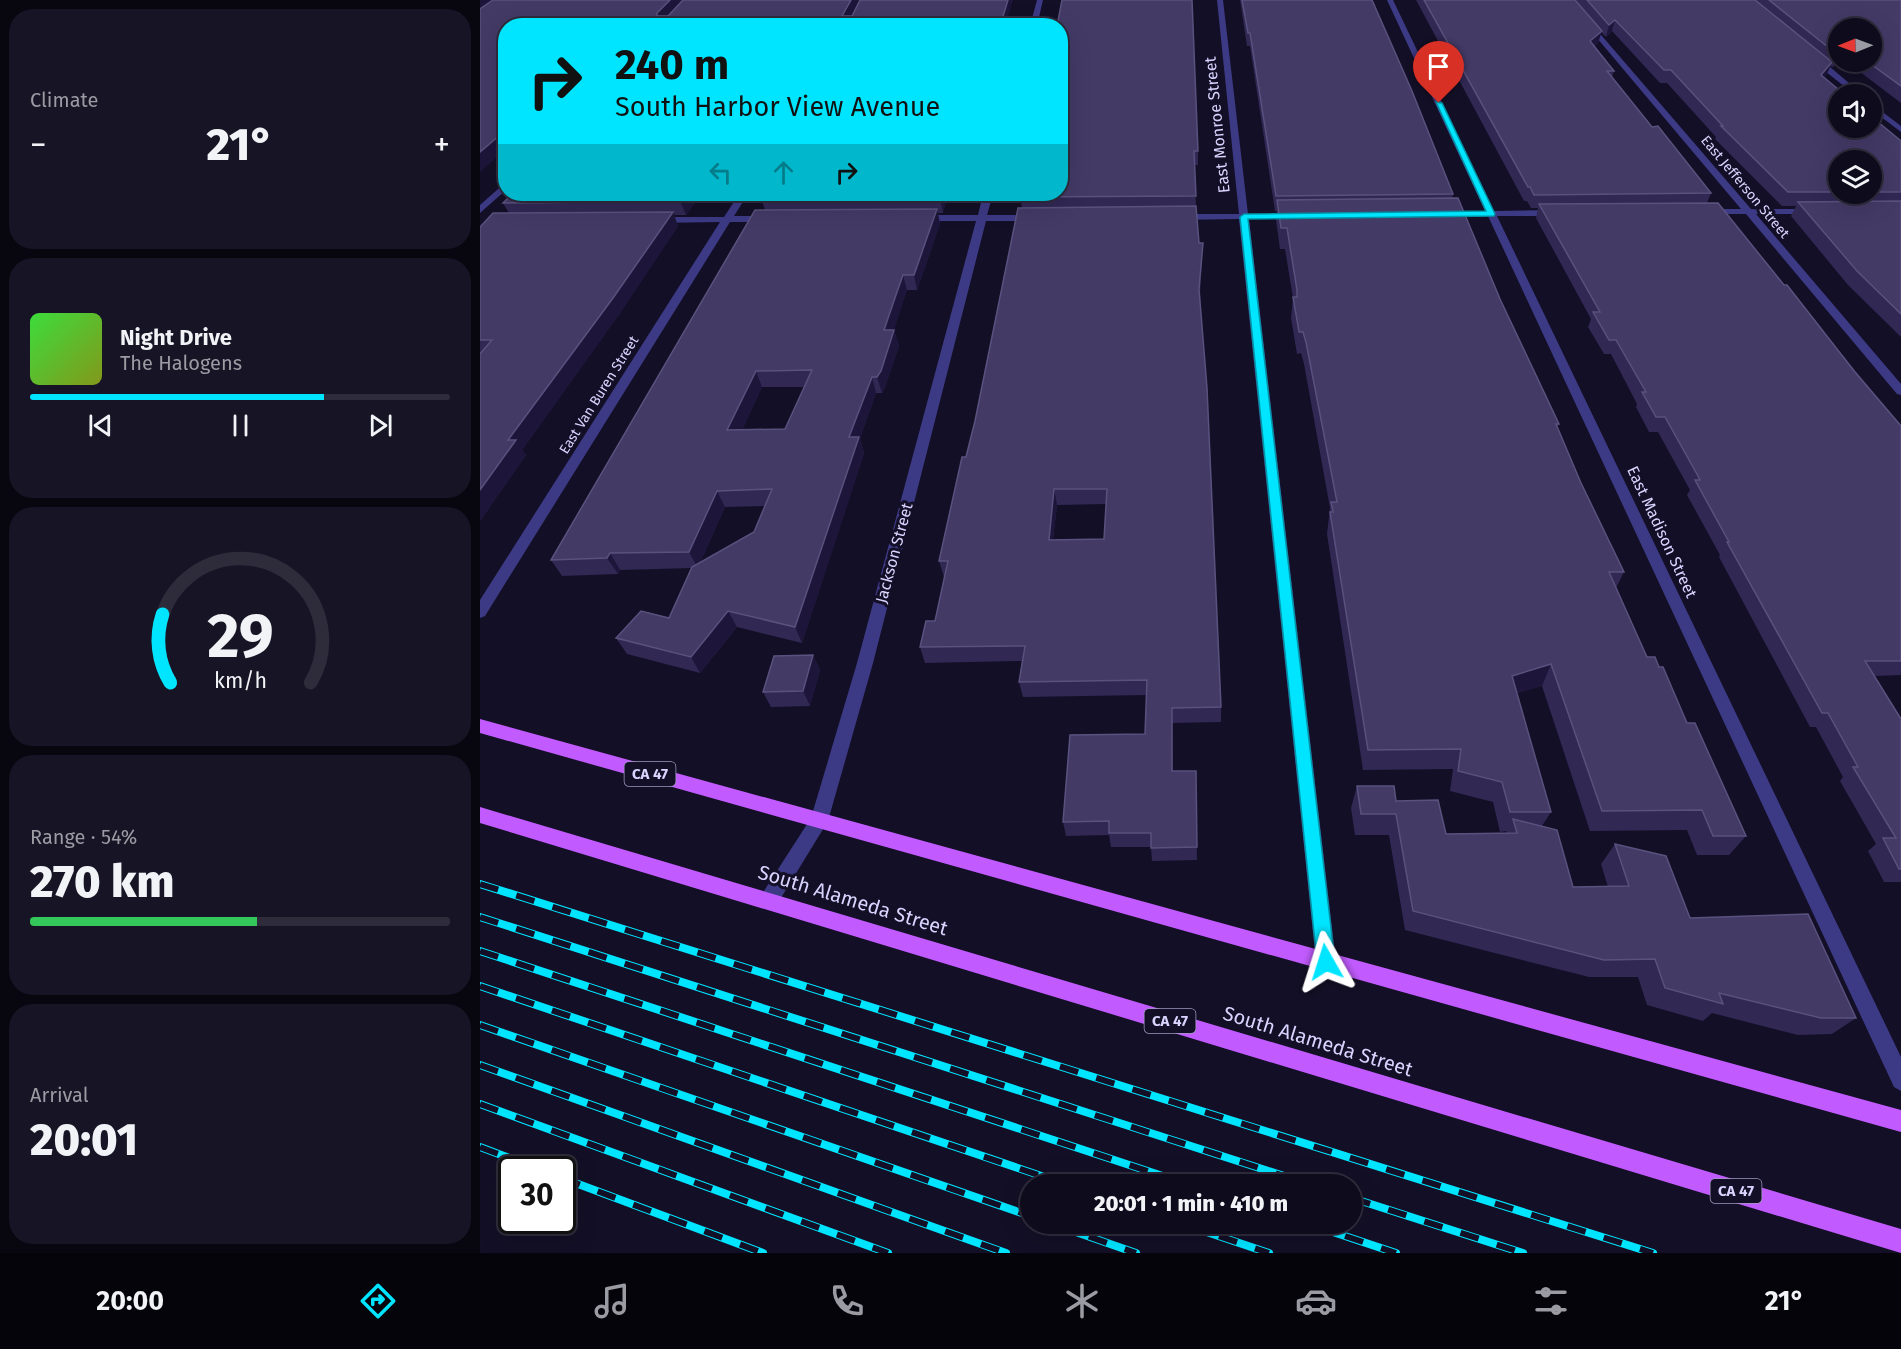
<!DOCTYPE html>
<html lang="en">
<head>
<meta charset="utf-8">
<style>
	body { margin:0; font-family:"Fira Sans",sans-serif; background:#171425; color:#f1f3f6; height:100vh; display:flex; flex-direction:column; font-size:22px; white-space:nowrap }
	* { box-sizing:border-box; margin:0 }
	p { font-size:20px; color:#9b9ba3 }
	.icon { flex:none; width:33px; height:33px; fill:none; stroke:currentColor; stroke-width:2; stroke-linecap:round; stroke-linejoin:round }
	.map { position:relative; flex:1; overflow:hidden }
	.side { display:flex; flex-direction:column; gap:9px; padding:9px; background:#08060f; width:480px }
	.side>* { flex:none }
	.guide { position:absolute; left:18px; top:18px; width:570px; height:183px; border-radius:24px; box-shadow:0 6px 24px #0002,0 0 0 2px #2e2b3b; background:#00e5ff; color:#111; overflow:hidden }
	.needle { width:39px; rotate:269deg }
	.tools { position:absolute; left:1348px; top:18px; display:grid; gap:12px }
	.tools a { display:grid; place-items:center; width:54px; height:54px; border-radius:50%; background:#0e0b1c; box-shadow:0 6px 24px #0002,0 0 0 2px #2e2b3b; font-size:30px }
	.speed { position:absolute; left:18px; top:1156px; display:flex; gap:12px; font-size:30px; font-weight:700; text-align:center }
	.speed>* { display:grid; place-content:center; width:78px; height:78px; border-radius:50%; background:#0e0b1c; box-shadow:0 6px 24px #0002,0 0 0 2px #2e2b3b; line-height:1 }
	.speed .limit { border:3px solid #111; border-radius:9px; background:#fff; color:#111 }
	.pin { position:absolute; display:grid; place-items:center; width:51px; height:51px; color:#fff; margin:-62px -26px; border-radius:50% 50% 50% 0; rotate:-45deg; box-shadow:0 0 6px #0007 }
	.pin .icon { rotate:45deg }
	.me { position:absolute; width:66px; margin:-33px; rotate:354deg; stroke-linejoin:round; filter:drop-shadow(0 0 4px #0008) }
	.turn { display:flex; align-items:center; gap:21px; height:126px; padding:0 18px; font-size:27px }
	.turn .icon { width:78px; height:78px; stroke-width:2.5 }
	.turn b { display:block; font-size:42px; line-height:51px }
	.lanes { display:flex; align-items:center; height:57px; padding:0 18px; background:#0003; justify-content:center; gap:30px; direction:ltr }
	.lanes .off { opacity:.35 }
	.big { font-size:45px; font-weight:800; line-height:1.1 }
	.side .widget { flex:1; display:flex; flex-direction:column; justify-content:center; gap:9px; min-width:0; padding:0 21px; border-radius:24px; background:#171425 }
	.side .dial { align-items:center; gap:0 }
	.dial svg { height:156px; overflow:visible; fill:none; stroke:#2e2b3b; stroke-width:7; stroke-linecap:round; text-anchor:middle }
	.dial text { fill:#f1f3f6; stroke:none }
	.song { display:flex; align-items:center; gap:18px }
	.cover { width:72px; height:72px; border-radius:9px; background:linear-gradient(135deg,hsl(120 70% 55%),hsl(70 70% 35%)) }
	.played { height:6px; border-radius:3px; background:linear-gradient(90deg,#00e5ff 70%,#2e2b3b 70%) }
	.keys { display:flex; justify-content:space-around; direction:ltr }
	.heat { display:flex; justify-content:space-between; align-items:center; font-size:33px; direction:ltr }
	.charge { height:9px; border-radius:4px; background:linear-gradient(90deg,#34c759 54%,#2e2b3b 0) }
	.trip { position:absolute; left:540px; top:1174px; width:342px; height:60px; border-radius:30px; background:#0e0b1c; box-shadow:0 6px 24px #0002,0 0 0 2px #2e2b3b; font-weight:800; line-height:60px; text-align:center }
	.dock { display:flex; height:96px; justify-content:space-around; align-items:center; background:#06040b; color:#9b9ba3 }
	.dock .icon { width:42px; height:42px }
	.dock .active { color:#00e5ff }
	.dock b { font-size:27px; color:#f1f3f6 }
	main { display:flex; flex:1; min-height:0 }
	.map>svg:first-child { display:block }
</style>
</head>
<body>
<main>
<section class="side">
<div class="widget"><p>Climate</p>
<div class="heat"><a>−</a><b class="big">21°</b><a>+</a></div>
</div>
<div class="widget">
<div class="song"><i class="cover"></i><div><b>Night Drive</b><p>The Halogens</p></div></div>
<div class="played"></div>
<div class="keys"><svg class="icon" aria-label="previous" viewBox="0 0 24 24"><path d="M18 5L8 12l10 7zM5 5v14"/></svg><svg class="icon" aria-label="pause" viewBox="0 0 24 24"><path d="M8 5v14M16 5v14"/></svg><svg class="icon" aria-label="next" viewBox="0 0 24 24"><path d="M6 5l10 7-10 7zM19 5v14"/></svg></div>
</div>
<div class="widget dial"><svg viewBox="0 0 100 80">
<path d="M14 69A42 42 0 1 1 86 69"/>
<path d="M14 69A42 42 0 0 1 10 34" stroke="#00e5ff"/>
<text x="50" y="56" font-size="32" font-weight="700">29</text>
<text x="50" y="72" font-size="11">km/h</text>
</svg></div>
<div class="widget"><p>Range · 54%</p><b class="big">270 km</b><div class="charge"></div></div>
<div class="widget"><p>Arrival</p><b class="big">20:01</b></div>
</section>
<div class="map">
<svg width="1421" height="1253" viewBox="0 0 1421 1253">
	<rect width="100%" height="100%" fill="#130f26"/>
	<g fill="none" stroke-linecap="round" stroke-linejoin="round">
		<g fill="#3d3a85" fill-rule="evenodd">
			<polygon points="557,0 563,0 557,26 550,26"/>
			<polygon points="737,0 743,0 768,214 816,213 821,216 816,219 769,219 856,962 853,969 846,972 839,969 836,962 759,219 696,220 691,217 696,214 759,214"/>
			<polygon points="907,0 913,0 1014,211 1077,210 1082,213 1077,216 1017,216 1421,1057 1421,1091 1414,1087 1008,216 966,217 961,214 966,211 1005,211"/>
			<polygon points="1085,0 1091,0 1271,209 1335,209 1337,211 1332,214 1276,214 1421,384 1421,395 1417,394 1266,214 1224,214 1224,210 1227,209 1261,209"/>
			<polygon points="1331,56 1337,56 1382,94 1374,94 1331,60"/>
			<polygon points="1392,104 1421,126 1421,132 1392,110"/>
			<polygon points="26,182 26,190 0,213 0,205"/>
			<polygon points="259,194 268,194 254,216 288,216 293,219 288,222 250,222 5,616 0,618 0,600 240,222 177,223 172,220 177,217 244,217"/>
			<polygon points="503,194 513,194 507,215 555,215 560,218 555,221 506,221 393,663 348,821 296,906 289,909 282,906 280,900 282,894 331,818 377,663 496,221 438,221 433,218 438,215 498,215"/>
		</g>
		<g fill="#c25bff" fill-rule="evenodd">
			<polygon points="0,719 1421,1110 1421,1132 0,733"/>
			<polygon points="0,807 1421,1229 1421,1253 0,823"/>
		</g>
		<g stroke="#00e5ff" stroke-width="8">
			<g id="rail">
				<polyline points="0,884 1173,1253"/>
				<polyline points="0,917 832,1185"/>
				<polyline points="0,951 710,1185"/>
				<polyline points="0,986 588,1185"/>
				<polyline points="0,1025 550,1216"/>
				<polyline points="0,1065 526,1253"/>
				<polyline points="0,1104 408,1253"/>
				<polyline points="0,1147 61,1170"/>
				<polyline points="82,1178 283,1253"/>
				<polyline points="872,1198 1043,1253"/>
				<polyline points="573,1224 656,1253"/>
				<polyline points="703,1224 789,1253"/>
				<polyline points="829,1224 916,1253"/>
			</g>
		</g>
		<use href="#rail" stroke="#130f26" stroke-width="6" stroke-dasharray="19" stroke-linecap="butt"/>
	</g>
	<g fill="#312854" fill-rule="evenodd">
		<polygon points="760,0 892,0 973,194 972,199 1020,299 1079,424 1077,428 1101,483 1144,572 1136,588 1167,657 1179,667 1266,836 1249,855 1217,855 1207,830 1110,831 1062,686 1037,693 1071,812 1062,826 1093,887 1128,887 1121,864 1135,844 1210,918 1376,1018 1352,1034 1318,1035 1232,1013 1223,1021 1167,1005 1158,977 1109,977 925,930 909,835 875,835 871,808 877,786 916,801 966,834 1026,833 1027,831 1020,832 1013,802 970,791 973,769 883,770 847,534 850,508 824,364 821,353 817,354 811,318 813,298 805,249 800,249 796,220 797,211 795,211 770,46 767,46"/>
		<path d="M 936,0 L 1421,0 L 1421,103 L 1367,62 L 1392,62 L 1359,28 L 1359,59 L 1353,67 L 1351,66 L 1344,78 L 1421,141 L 1421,337 L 1368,285 L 1311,216 L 1316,206 L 1302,206 L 1235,139 L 1236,137 L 1187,83 L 1180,83 L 1132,31 L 1126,37 L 1121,32 L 1118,43 L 1115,46 L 1134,71 L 1132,77 L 1172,127 L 1231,193 L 1227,203 L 1304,285 L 1421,426 L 1421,675 L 1394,676 L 1421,719 L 1421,882 L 1404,882 L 1388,851 L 1396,844 L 1360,781 L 1363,777 L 1336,727 L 1330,727 L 1239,557 L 1240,555 L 1207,495 L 1210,490 L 1178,432 L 1169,432 L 1156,407 L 1157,404 L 1131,354 L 1124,354 L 1108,327 L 1111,319 L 1056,218 L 1058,208 L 1051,208 L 1047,201 L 1044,201 ZM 1359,160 L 1392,160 L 1392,194 L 1359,194 Z"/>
		<path d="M 580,26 L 718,151 L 718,165 L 714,165 L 716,206 L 719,243 L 722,258 L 720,295 L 741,707 L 741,722 L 692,723 L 693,771 L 716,771 L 717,860 L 672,861 L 671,847 L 631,847 L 629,835 L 586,836 L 583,822 L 665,734 L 667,695 L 543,697 L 539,682 L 542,661 L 445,663 L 440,647 L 455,621 L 464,577 L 459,561 L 495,421 L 542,208 L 540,197 ZM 626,504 L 624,539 L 573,540 L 577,505 Z"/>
		<polygon points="32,194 221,194 206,215 194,215 198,226 140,313 42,450 46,455 0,521 0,227 29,213 23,203"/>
		<path d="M 468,194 L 463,213 L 458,213 L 460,224 L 437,290 L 427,290 L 421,307 L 413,330 L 414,330 L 419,346 L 405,387 L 402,393 L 396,393 L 380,438 L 384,453 L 322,643 L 257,627 L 220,673 L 147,654 L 136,638 L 189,618 L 212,568 L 140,570 L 138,574 L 82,576 L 71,560 L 285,210 L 282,201 ZM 282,387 L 325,387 L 305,429 L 262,430 ZM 285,506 L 274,532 L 220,563 L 245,507 Z"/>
		<polygon points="333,655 340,670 330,706 291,707 283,692"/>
	</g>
	<g fill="#1d163a">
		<polygon points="0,0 19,0 0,14"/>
		<polygon points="190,0 204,0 181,24 177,16 177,13"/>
		<polygon points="371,0 379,0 366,26 362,16"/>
		<polygon points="528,0 533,0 525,26 520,26"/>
		<polygon points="1135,20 1132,31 1126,37 1129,25"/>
		<polygon points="1122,31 1118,43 1107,52 1110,41"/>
		<polygon points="1359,54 1359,59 1353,67"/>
		<polygon points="1352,62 1347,74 1336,88 1341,75"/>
		<polygon points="26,130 26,149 0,172 0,152"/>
		<polygon points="206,194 221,194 206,215 200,201"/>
		<polygon points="462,194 468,194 463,213 460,199"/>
		<polygon points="457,209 460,224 437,290 434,275"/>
		<polygon points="193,212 198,226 140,313 42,450 46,455 0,521 0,490 28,440"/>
		<polygon points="723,243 722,258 719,304 719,289"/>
		<polygon points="423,275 427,290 409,346 404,330"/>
		<polygon points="414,330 419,346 405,387 402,393 397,377"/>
		<polygon points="276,371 282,387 255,446 247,430"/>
		<polygon points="392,377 396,393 380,438 384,453 322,643 315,627 369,437"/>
		<polygon points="574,489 577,505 571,556 569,540"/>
		<polygon points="237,491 245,507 218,568 209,552"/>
		<polygon points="130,553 140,570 138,574 127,558"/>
		<polygon points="248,611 257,627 220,673 211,657"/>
		<polygon points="333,655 340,670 330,706 323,691"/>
		<polygon points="1071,664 1062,686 1023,697 1032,676"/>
	</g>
	<g fill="#433a66" stroke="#5a527e" stroke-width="1.5" fill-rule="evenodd">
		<polygon points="13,0 190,0 177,13 177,16 188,16 203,0 371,0 362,16 372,16 380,0 528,0 520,26 26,26 26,130 0,152 0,9"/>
		<polygon points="582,0 712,0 718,151 714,151 716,196 540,197 541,194 580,194 580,26 577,26"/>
		<polygon points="762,0 892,0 932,91 973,194 796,196 770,33 768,33"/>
		<polygon points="944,0 1095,0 1122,31 1110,41 1134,71 1127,71 1172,127 1178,126 1231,193 1054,195 1050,187 1048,187"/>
		<polygon points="1107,0 1275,0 1352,62 1341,75 1364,94 1359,94 1359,128 1392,128 1392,117 1421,141 1421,192 1392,192 1392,160 1359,160 1359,192 1308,192 1241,126 1243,126 1191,70 1184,70 1135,20 1129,25"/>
		<polygon points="1289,0 1421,0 1421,86 1388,62 1392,62 1392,28 1359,28 1358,55"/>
		<polygon points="32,194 206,194 200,201 23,203"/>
		<polygon points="286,194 462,194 460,199 282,201"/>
		<polygon points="978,198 1020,299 1079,424 1076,424 1101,483 1144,572 1129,572 1158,637 1167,657 1175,657 1179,667 1183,667 1207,723 1215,723 1266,836 1233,836 1222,810 1122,811 1071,664 1032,676 1071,812 1030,812 1022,782 978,771 981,749 888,750 850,512 853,512 851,502 857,502 826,342 823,332 819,332 813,297 817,297 817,290 807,228 801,228 797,200"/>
		<polygon points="1421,201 1421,314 1377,271 1318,202"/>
		<polygon points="1238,203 1304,285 1307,285 1375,372 1421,426 1421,661 1385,661 1421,719 1421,869 1419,869 1403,838 1416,838 1373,767 1378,767 1348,713 1342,713 1247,542 1249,542 1215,480 1220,480 1218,476 1185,417 1176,417 1162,392 1166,392 1136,340 1129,340 1113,312 1120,312 1059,204"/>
		<path d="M 716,206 L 719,243 L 723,243 L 719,289 L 727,388 L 741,707 L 692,708 L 692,771 L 716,771 L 717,847 L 671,848 L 671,833 L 629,833 L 629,821 L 583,822 L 590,735 L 665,734 L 667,680 L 539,682 L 545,646 L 440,647 L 446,621 L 455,621 L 468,561 L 459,561 L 482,457 L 486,457 L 495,421 L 538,208 ZM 574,489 L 627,489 L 624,539 L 569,540 Z"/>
		<path d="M 457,209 L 434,275 L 423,275 L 417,292 L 404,330 L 414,330 L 401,371 L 397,377 L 392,377 L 369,437 L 379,437 L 315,627 L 248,611 L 211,657 L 136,638 L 161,611 L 189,618 L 212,567 L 274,532 L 292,489 L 237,491 L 209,552 L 130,553 L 127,558 L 71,560 L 275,210 ZM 332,370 L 305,429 L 247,430 L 276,371 Z"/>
		<polygon points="193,212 133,298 28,440 36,440 0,490 0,354 12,340 0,340 0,227 13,213"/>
		<polygon points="333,655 323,691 283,692 294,656"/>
		<polygon points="877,786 914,786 916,801 958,800 966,834 1037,833 1033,819 1077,830 1093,887 1149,886 1135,844 1186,856 1210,918 1328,914 1376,1018 1341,1018 1239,993 1243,1004 1185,988 1175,959 1124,960 933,911 916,814 881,814"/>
	</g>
	<polygon fill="#00e5ff" stroke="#0095a6" stroke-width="1.5" points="956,102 962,103 1015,214 1014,216 768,219 855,962 852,968 846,970 840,968 837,962 760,217 764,214 1006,211"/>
	<g text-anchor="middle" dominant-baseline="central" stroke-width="6" stroke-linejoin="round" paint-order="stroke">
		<g font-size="14" fill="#d9d4ff" stroke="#130f26">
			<text transform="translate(1265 187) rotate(50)">East Jefferson Street</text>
			<text transform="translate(119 395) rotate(-58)">East Van Buren Street</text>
		</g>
		<g fill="#130f26" stroke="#9e99be" stroke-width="1.5">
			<rect x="144.5" y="762" width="51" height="24" rx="4.5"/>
			<rect x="664.5" y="1009" width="51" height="24" rx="4.5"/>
			<rect x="1230.5" y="1179" width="51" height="24" rx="4.5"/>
		</g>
		<g font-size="15" font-weight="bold" fill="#d9d4ff">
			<text x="170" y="774">CA 47</text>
			<text x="690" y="1021">CA 47</text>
			<text x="1256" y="1191">CA 47</text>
		</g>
		<g font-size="16" fill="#d9d4ff" stroke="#130f26">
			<text transform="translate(737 125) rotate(-96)">East Monroe Street</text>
			<text transform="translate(1182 532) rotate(65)">East Madison Street</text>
			<text transform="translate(414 553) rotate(-75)">Jackson Street</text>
		</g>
		<g font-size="20" fill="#d9d4ff" stroke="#130f26">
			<text transform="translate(373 900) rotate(17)">South Alameda Street</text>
			<text transform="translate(838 1041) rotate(17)">South Alameda Street</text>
		</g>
	</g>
</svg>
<div class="tools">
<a><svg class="needle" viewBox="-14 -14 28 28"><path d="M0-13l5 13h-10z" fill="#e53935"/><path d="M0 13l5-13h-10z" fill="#9b9ba3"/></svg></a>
<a><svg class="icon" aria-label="sound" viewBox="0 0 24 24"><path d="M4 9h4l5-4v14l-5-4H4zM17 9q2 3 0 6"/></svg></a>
<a><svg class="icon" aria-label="layers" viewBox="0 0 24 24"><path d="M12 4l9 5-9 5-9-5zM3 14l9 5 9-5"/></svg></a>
</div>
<div class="speed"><div class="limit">30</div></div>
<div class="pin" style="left:959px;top:103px;background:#d93025"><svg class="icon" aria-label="arrive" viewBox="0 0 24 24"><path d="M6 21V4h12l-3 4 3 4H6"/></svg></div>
<svg class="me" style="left:846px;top:962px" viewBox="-20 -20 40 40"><path d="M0-17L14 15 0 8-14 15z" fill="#00e5ff" stroke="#fff" stroke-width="4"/></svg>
<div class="trip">20:01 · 1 min · 410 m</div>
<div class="guide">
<div class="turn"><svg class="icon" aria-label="right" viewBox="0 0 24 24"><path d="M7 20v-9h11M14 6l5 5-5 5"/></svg><div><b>240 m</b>South Harbor View Avenue</div></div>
<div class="lanes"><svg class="icon off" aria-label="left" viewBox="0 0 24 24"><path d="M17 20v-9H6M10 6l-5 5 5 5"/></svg><svg class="icon off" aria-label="ahead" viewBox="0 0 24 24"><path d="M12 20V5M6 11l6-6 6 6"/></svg><svg class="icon" aria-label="right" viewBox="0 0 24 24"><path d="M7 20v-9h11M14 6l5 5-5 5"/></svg></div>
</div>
</div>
</main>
<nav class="dock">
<b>20:00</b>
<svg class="icon active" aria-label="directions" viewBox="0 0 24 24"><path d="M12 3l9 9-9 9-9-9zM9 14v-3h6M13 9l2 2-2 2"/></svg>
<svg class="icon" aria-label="music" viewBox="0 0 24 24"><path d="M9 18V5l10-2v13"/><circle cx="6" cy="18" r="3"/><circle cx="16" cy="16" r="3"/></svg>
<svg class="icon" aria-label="phone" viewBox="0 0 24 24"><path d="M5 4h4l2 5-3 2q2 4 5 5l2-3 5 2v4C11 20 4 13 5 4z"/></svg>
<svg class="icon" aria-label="climate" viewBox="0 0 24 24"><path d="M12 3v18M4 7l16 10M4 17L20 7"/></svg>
<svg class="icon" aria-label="car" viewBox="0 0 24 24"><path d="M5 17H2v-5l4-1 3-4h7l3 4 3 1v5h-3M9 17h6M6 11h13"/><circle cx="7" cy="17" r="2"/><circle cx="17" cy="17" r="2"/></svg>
<svg class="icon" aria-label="filters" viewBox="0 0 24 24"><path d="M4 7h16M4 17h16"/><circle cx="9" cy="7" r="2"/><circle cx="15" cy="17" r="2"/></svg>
<b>21°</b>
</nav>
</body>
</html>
